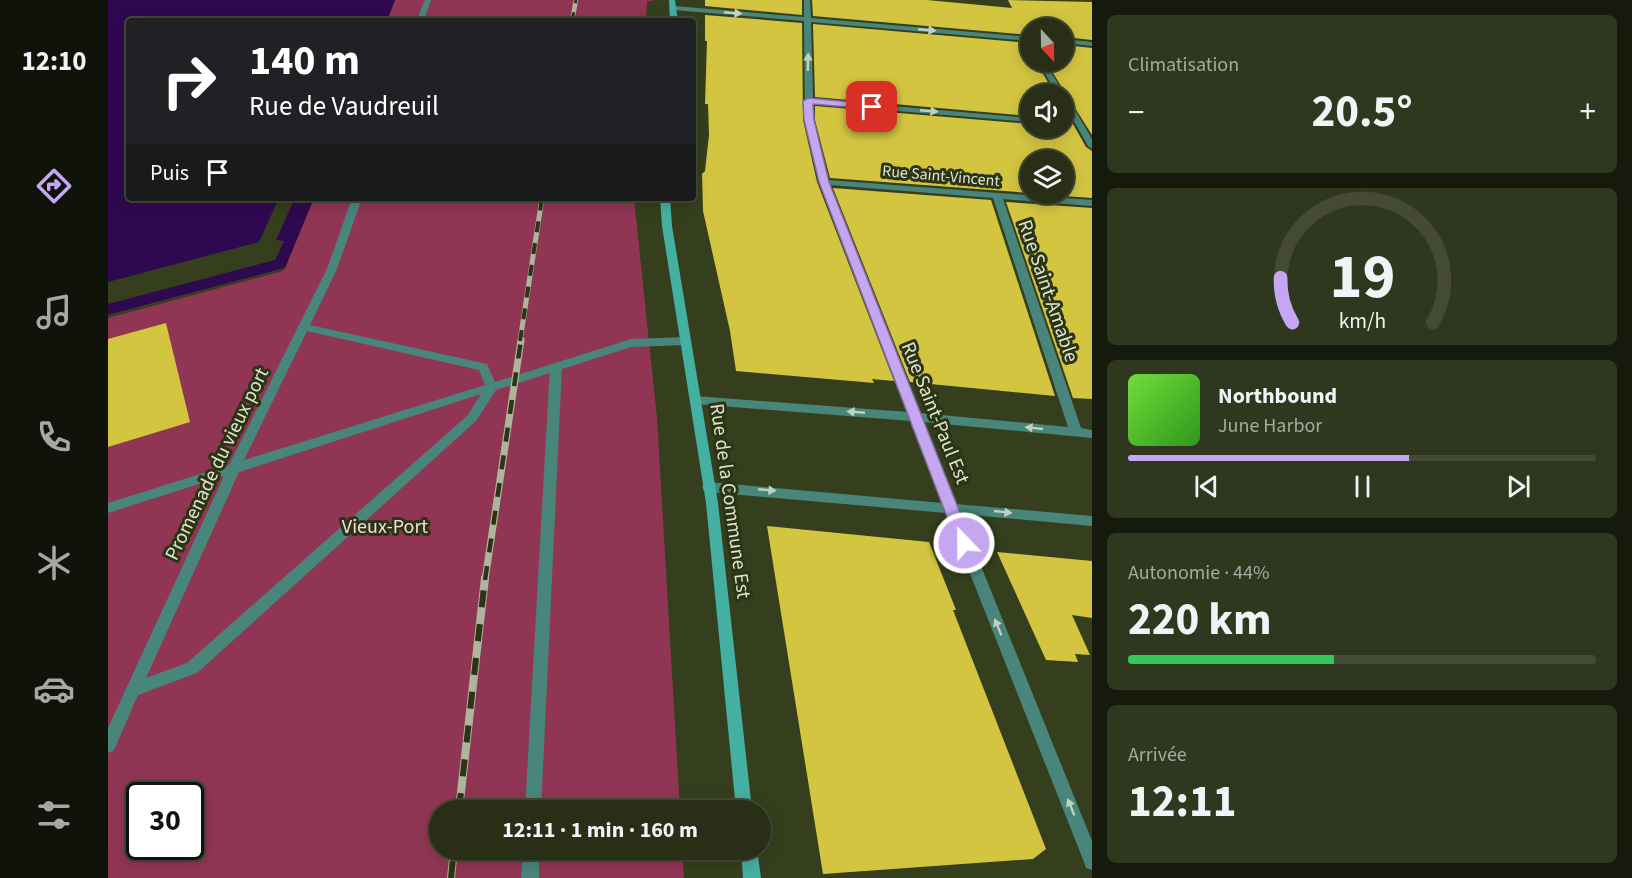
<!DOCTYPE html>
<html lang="fr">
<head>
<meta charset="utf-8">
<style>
	body { margin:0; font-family:"Source Sans 3",sans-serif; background:#30371f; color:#f1f3f6; height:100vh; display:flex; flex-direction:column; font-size:22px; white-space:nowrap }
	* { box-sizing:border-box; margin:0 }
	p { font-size:20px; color:#a5a9a1 }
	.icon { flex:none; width:33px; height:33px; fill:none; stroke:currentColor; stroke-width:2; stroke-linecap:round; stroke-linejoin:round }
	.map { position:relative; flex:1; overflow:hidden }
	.panel { display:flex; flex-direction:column; gap:15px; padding:15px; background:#161a0c; width:540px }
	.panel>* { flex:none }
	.banner { position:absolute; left:18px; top:18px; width:570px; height:183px; border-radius:6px; box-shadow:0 3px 15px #0003,0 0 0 2px #444a35; background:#202124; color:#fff; overflow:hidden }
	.needle { width:39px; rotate:158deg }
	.fabs { position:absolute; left:912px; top:18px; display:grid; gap:12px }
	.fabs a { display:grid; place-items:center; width:54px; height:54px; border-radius:50%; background:#282f16; box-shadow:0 3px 15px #0003,0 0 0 2px #444a35; font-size:30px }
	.speed { position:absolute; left:18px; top:782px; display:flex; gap:12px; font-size:30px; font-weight:700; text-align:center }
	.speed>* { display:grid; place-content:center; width:78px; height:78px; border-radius:50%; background:#282f16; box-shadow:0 3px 15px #0003,0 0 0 2px #444a35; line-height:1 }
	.speed .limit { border:3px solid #111; border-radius:9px; background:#fff; color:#111 }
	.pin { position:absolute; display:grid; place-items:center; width:51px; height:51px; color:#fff; margin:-26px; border-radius:12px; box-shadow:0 3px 9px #0006 }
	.me { position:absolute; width:66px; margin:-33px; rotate:338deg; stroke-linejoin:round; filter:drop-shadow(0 0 4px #0008) }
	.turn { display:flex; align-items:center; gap:21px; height:126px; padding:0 24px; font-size:27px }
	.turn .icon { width:78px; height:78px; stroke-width:2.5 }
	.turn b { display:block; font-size:42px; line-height:51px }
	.then { display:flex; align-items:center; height:57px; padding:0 24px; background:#0003; gap:12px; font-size:22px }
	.big { font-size:45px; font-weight:700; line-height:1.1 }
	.panel .widget { flex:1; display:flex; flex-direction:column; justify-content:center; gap:9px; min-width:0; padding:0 21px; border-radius:9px; background:#30371f }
	.panel .dial { align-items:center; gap:0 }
	.dial svg { height:156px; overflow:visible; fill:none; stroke:#444a35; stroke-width:7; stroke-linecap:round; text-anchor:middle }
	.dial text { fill:#f1f3f6; stroke:none }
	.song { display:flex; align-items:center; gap:18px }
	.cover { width:72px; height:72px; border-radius:9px; background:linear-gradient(135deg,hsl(100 70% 55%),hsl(110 70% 35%)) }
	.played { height:6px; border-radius:3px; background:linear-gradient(90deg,#c5a7f1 60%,#444a35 60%) }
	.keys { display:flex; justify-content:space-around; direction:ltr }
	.heat { display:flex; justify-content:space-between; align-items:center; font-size:33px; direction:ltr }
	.charge { height:9px; border-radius:4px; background:linear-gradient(90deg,#34c759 44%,#444a35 0) }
	.trip { position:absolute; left:321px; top:800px; width:342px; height:60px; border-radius:30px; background:#282f16; box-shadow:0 3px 15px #0003,0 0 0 2px #444a35; font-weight:700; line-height:60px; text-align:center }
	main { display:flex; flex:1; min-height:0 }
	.tabs { display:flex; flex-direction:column; width:108px; justify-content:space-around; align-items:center; background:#101309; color:#a5a9a1 }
	.tabs .icon { width:42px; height:42px }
	.tabs .active { color:#c5a7f1 }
	.tabs b { font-size:27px; color:#f1f3f6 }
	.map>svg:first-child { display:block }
</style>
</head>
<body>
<main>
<nav class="tabs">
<b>12:10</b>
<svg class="icon active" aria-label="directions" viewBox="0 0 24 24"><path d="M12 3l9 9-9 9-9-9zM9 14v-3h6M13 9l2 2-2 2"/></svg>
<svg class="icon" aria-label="music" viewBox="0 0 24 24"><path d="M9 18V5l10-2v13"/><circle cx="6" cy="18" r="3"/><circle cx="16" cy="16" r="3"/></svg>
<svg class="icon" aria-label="phone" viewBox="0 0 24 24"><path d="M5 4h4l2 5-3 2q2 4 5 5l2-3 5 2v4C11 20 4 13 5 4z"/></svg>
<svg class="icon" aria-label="climate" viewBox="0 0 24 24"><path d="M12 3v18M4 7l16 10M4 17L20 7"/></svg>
<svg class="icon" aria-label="car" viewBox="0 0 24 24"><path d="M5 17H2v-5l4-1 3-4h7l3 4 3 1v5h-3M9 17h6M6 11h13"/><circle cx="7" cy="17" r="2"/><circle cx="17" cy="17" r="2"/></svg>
<svg class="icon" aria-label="filters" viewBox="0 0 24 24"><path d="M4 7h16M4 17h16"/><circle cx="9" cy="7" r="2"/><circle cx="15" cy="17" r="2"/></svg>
</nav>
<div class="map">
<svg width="984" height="878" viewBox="0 0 984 878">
	<rect width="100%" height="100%" fill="#353f1d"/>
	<g fill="#903654" fill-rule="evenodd">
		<polygon points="287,0 545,0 545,1 539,1 538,21 279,21"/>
		<path d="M 206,198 L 526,198 L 549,418 L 572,810 L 332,810 L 332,849 L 574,849 L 576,878 L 0,878 L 0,315 L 177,268 ZM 32,795 L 82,795 L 82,846 L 32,846 Z"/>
	</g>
	<polygon fill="#2f0950" points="0,0 287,0 279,21 21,21 21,198 206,198 177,268 0,315"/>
	<g fill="#353f1d">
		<polygon points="171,198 187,198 168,240 176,241 167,260 0,304 0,282 151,242"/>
		<polygon points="177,268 175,271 0,318 0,315"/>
	</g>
	<g fill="#d4c541">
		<polygon points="597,0 694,0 694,15 597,6"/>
		<polygon points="704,0 819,0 904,8 900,0 984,2 984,40 956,37 956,28 922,28 922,35 705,16"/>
		<polygon points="597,15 694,23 695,120 709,182 786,381 764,379 766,383 628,371 622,331 595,211 594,174 597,171 601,135 600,104 597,104 599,41 597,41"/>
		<polygon points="705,24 922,43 922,62 928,62 947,94 922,94 922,116 707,97"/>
		<polygon points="956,45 984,48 984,135 938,62 956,62"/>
		<polygon points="707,106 922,124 922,128 956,128 956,108 978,147 984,151 984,198 928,194 956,194 956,160 922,160 922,193 722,178 707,120"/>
		<polygon points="725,188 883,200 947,396 802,382"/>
		<polygon points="898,202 984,208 984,399 965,398"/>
		<polygon points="58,323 82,422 0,447 0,339"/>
		<polygon points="659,526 821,542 848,610 845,610 938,849 925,859 715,874"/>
		<polygon points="889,552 984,561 984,618 964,615 982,655 967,654 970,662 938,660"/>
	</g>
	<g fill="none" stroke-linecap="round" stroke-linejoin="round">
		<g fill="#48867c" fill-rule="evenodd">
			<polygon points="448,362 454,366 433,810 417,810 442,366"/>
			<polygon points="415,849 431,849 431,878 413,878"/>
		</g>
		<g fill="#48867c" fill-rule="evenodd">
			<polygon points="317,0 323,0 316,21 308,21"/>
			<path d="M 696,0 L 702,0 L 703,18 L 922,37 L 922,41 L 703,22 L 705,99 L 922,118 L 922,122 L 705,104 L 705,120 L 720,180 L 984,200 L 984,206 L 895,199 L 973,428 L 984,430 L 984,438 L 815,422 L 847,504 L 984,516 L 984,526 L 852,514 L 984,841 L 984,870 L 978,868 L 976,862 L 838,513 L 600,492 L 596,491 L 594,487 L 596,483 L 600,482 L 834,503 L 803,421 L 587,404 L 581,400 L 587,396 L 800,412 L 711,182 L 697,120 L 696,21 L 566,10 L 563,8 L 566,6 L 696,17 ZM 722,185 L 885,198 L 960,427 L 812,413 Z"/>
			<polygon points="956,39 984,42 984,46 956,43"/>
			<polygon points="930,62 936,62 957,94 956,96 960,98 984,139 984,149 980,146 956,104 956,94 949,94"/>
			<path d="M 244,198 L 254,198 L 229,269 L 202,325 L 379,364 L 387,382 L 523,339 L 578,337 L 583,341 L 578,345 L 523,347 L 388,390 L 368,421 L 89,673 L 30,695 L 6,750 L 0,753 L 0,728 L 116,476 L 0,513 L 0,503 L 121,465 L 219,269 ZM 199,331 L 371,370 L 377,385 L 136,460 ZM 373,394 L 360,415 L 79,663 L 38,678 L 131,472 Z"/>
		</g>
		<g fill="#44b0a1" fill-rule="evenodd">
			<polygon points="561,0 567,0 570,21 562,21"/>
			<polygon points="552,198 562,198 564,226 610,503 644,810 628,810 598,503 554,226"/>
			<polygon points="633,849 649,849 653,878 635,878"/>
		</g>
		<g stroke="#aeb59e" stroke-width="4.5">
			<polyline id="rail-far3" points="464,21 468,0"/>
		</g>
		<g stroke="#aeb59e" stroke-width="5">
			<polyline id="rail-far2" points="412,341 434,198"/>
		</g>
		<g stroke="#aeb59e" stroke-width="7">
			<polyline id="rail-far1" points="377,580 413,340"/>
		</g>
		<g stroke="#aeb59e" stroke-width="8">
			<g id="rail">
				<polyline points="351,810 377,578"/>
				<polyline points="343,878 346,849"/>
			</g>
		</g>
		<use href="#rail-far3" stroke="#2b3413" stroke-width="3" stroke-dasharray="9" stroke-linecap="butt"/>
		<use href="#rail-far2" stroke="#2b3413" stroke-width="4" stroke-dasharray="11" stroke-linecap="butt"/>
		<use href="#rail-far1" stroke="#2b3413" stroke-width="4.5" stroke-dasharray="14" stroke-linecap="butt"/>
		<use href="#rail" stroke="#2b3413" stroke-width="6" stroke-dasharray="17" stroke-linecap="butt"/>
	</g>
	<defs><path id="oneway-solid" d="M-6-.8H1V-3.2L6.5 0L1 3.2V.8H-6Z" transform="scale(1.5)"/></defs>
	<g fill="#c0d1c0">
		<use href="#oneway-solid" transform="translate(625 13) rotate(5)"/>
		<use href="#oneway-solid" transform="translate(819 30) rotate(5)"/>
		<use href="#oneway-solid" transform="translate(700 62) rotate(-89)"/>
		<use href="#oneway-solid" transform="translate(821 111) rotate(5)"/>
		<use href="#oneway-solid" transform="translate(748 412) rotate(-175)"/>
		<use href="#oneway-solid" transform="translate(926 428) rotate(-174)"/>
		<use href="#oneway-solid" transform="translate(659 490) rotate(5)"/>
		<use href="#oneway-solid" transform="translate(895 512) rotate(6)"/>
		<use href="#oneway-solid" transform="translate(890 627) rotate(-112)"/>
		<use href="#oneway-solid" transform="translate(963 807) rotate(-112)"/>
	</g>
	<polygon fill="#c5a7f1" stroke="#806d9d" stroke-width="1.5" points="700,98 764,104 769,107 764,109 705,104 706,120 721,182 864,543 861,547 856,549 851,547 849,543 711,182 696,120 695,101"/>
	<g text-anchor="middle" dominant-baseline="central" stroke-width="6" stroke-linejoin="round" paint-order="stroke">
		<g font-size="16" fill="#dee4d1" stroke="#2b3413">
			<text transform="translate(833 176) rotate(5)">Rue Saint-Vincent</text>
		</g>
		<g font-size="20" fill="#dee4d1" stroke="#2b3413">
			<text transform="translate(940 291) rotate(71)">Rue Saint-Amable</text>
			<text transform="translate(827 413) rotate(68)">Rue Saint-Paul Est</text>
			<text transform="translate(109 464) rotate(-64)">Promenade du vieux port</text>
			<text transform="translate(622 501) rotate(82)">Rue de la Commune Est</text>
		</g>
		<g font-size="20" fill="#f8d9e0" stroke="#2b3413">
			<text x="277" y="527">Vieux-Port</text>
		</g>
	</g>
</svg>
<div class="fabs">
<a><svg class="needle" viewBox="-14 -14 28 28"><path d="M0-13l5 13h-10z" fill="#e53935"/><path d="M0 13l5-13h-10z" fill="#a5a9a1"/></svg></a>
<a><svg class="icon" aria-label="sound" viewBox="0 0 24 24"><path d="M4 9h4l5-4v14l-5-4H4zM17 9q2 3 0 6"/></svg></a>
<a><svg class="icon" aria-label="layers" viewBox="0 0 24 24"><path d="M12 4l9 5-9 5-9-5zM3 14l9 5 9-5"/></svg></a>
</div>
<div class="speed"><div class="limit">30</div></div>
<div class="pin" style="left:764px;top:107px;background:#d93025"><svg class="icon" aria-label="arrive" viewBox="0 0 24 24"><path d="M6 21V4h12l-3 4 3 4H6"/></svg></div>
<svg class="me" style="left:856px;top:543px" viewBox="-20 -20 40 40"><circle r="17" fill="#c5a7f1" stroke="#fff" stroke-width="3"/><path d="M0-11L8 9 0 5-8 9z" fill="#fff"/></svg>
<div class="trip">12:11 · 1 min · 160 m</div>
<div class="banner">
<div class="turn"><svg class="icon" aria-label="right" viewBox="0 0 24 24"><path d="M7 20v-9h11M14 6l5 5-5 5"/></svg><div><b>140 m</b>Rue de Vaudreuil</div></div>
<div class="then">Puis<svg class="icon" aria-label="arrive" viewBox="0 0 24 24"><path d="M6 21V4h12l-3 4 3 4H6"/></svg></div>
</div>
</div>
<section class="panel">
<div class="widget"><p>Climatisation</p>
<div class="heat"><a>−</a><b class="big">20.5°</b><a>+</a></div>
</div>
<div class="widget dial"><svg viewBox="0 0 100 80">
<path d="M14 69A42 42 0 1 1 86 69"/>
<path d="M14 69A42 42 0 0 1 8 46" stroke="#c5a7f1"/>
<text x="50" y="56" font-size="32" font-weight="700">19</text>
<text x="50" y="72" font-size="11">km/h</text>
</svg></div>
<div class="widget">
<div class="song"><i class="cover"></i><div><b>Northbound</b><p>June Harbor</p></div></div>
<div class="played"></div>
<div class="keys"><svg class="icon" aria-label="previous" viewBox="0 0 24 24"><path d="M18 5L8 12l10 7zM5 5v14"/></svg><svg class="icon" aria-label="pause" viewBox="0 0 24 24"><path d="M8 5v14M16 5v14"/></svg><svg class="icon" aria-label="next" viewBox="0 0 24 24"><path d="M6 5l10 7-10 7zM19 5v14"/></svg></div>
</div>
<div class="widget"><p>Autonomie · 44%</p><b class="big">220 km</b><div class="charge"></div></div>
<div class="widget"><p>Arrivée</p><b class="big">12:11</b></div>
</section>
</main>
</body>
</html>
